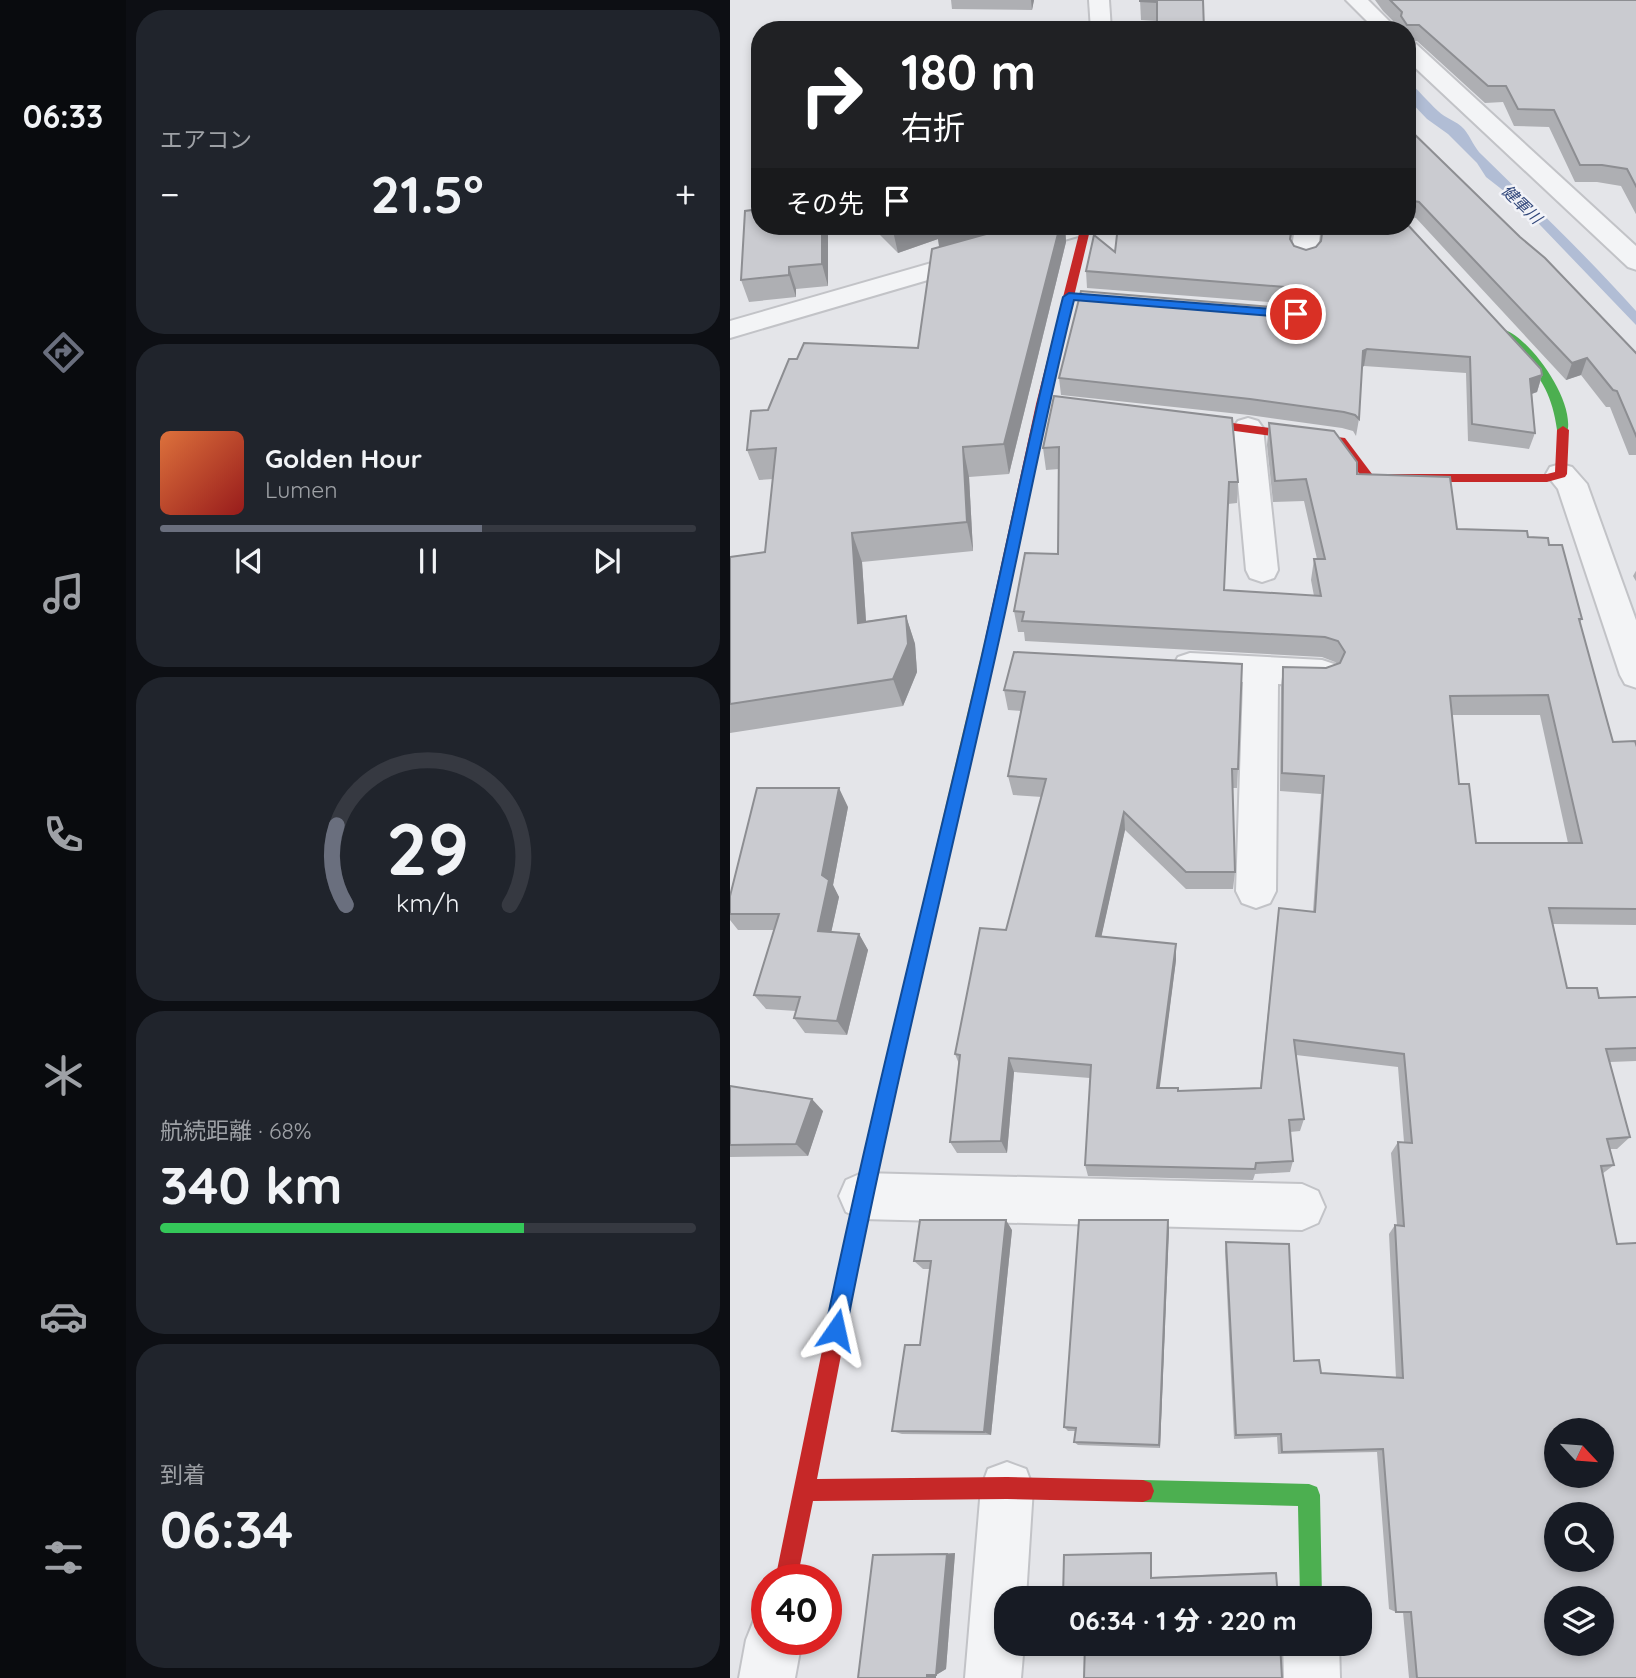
<!DOCTYPE html>
<html lang="ja">
<head>
<meta charset="utf-8">
<style>
	body { margin:0; font-family:Quicksand,"Noto Sans JP",sans-serif; background:#20242c; color:#f1f3f6; height:100vh; display:flex; flex-direction:column; font-size:26px; white-space:nowrap }
	* { box-sizing:border-box; margin:0 }
	p { font-size:23px; color:#9ea1a6 }
	.icon { flex:none; width:38px; height:38px; fill:none; stroke:currentColor; stroke-width:2; stroke-linecap:round; stroke-linejoin:round }
	.map { position:relative; flex:1; overflow:hidden }
	.side { display:flex; flex-direction:column; gap:10px; padding:10px; background:#0d0f14; width:604px }
	.side>* { flex:none }
	.hud { position:absolute; left:21px; top:21px; width:665px; height:214px; border-radius:28px; box-shadow:0 4px 10px #0003; background:#202124; color:#fff; overflow:hidden }
	.needle { width:46px; rotate:116deg }
	.tools { position:absolute; left:814px; top:1418px; display:grid; gap:14px }
	.tools a { display:grid; place-items:center; width:70px; height:70px; border-radius:50%; background:#171b24; box-shadow:0 4px 10px #0003; font-size:35px }
	.speed { position:absolute; left:21px; top:1564px; display:flex; gap:14px; font-size:35px; font-weight:700; text-align:center }
	.speed>* { display:grid; place-content:center; width:91px; height:91px; border-radius:50%; background:#171b24; box-shadow:0 4px 10px #0003; line-height:1 }
	.speed .limit { border:10px solid #d22; background:#fff; color:#111 }
	.pin { position:absolute; display:grid; place-items:center; width:60px; height:60px; color:#fff; margin:-30px; border:4px solid #fff; border-radius:50%; box-shadow:0 2px 7px #0007 }
	.me { position:absolute; width:77px; margin:-38px; rotate:11deg; stroke-linejoin:round; filter:drop-shadow(0 0 5px #0008) }
	.turn { display:flex; align-items:center; gap:24px; height:147px; padding:0 35px; font-size:32px }
	.turn .icon { width:91px; height:91px; stroke-width:2.5 }
	.turn b { display:block; font-size:49px; line-height:60px }
	.then { display:flex; align-items:center; height:66px; padding:0 35px; background:#0003; gap:14px; font-size:26px }
	.big { font-size:52px; font-weight:800; line-height:1.1 }
	.side .tile { flex:1; display:flex; flex-direction:column; justify-content:center; gap:10px; min-width:0; padding:0 24px; border-radius:28px; background:#20242c }
	.side .dial { align-items:center; gap:0 }
	.dial svg { height:182px; overflow:visible; fill:none; stroke:#363941; stroke-width:7; stroke-linecap:round; text-anchor:middle }
	.dial text { fill:#f1f3f6; stroke:none }
	.song { display:flex; align-items:center; gap:21px }
	.cover { width:84px; height:84px; border-radius:10px; background:linear-gradient(135deg,hsl(20 70% 55%),hsl(0 70% 35%)) }
	.played { height:7px; border-radius:4px; background:linear-gradient(90deg,#6a6f7e 60%,#363941 60%) }
	.keys { display:flex; justify-content:space-around; direction:ltr }
	.heat { display:flex; justify-content:space-between; align-items:center; font-size:38px; direction:ltr }
	.charge { height:10px; border-radius:5px; background:linear-gradient(90deg,#34c759 68%,#363941 0) }
	.trip { position:absolute; left:264px; top:1586px; width:378px; height:70px; border-radius:28px; background:#171b24; box-shadow:0 4px 10px #0003; font-weight:800; line-height:70px; text-align:center }
	main { display:flex; flex:1; min-height:0 }
	.dock { display:flex; flex-direction:column; width:126px; justify-content:space-around; align-items:center; background:#090b0e; color:#9ea1a6 }
	.dock .icon { width:49px; height:49px }
	.dock .on { color:#6a6f7e }
	.dock b { font-size:32px; color:#f1f3f6 }
	.map>svg:first-child { display:block }
</style>
</head>
<body>
<main>
<nav class="dock">
<b>06:33</b>
<svg class="icon on" aria-label="directions" viewBox="0 0 24 24"><path d="M12 3l9 9-9 9-9-9zM9 14v-3h6M13 9l2 2-2 2"/></svg>
<svg class="icon" aria-label="music" viewBox="0 0 24 24"><path d="M9 18V5l10-2v13"/><circle cx="6" cy="18" r="3"/><circle cx="16" cy="16" r="3"/></svg>
<svg class="icon" aria-label="phone" viewBox="0 0 24 24"><path d="M5 4h4l2 5-3 2q2 4 5 5l2-3 5 2v4C11 20 4 13 5 4z"/></svg>
<svg class="icon" aria-label="climate" viewBox="0 0 24 24"><path d="M12 3v18M4 7l16 10M4 17L20 7"/></svg>
<svg class="icon" aria-label="car" viewBox="0 0 24 24"><path d="M5 17H2v-5l4-1 3-4h7l3 4 3 1v5h-3M9 17h6M6 11h13"/><circle cx="7" cy="17" r="2"/><circle cx="17" cy="17" r="2"/></svg>
<svg class="icon" aria-label="filters" viewBox="0 0 24 24"><path d="M4 7h16M4 17h16"/><circle cx="9" cy="7" r="2"/><circle cx="15" cy="17" r="2"/></svg>
</nav>
<section class="side">
<div class="tile"><p>エアコン</p>
<div class="heat"><a>−</a><b class="big">21.5°</b><a>+</a></div>
</div>
<div class="tile">
<div class="song"><i class="cover"></i><div><b>Golden Hour</b><p>Lumen</p></div></div>
<div class="played"></div>
<div class="keys"><svg class="icon" aria-label="previous" viewBox="0 0 24 24"><path d="M18 5L8 12l10 7zM5 5v14"/></svg><svg class="icon" aria-label="pause" viewBox="0 0 24 24"><path d="M8 5v14M16 5v14"/></svg><svg class="icon" aria-label="next" viewBox="0 0 24 24"><path d="M6 5l10 7-10 7zM19 5v14"/></svg></div>
</div>
<div class="tile dial"><svg viewBox="0 0 100 80">
<path d="M14 69A42 42 0 1 1 86 69"/>
<path d="M14 69A42 42 0 0 1 10 34" stroke="#6a6f7e"/>
<text x="50" y="56" font-size="32" font-weight="700">29</text>
<text x="50" y="72" font-size="11">km/h</text>
</svg></div>
<div class="tile"><p>航続距離 · 68%</p><b class="big">340 km</b><div class="charge"></div></div>
<div class="tile"><p>到着</p><b class="big">06:34</b></div>
</section>
<div class="map">
<svg width="907" height="1678" viewBox="0 0 907 1678">
	<rect width="100%" height="100%" fill="#e4e5e9"/>
	<path fill="#b1bdd5" d="M 677,81 C 689,90 697,101 708,111 C 715,118 727,121 734,129 C 741,137 744,148 752,155 C 804,206 857,256 906,311 L 906,325 L 788,202 L 756,177 L 747,163 L 718,134 L 697,119 L 677,98 Z"/>
	<g fill="none" stroke-linecap="round" stroke-linejoin="round">
		<g stroke="#c2c3c7" stroke-width="4">
			<g id="street">
				<polygon points="359,0 379,0 381,30 361,30"/>
				<polygon points="616,0 638,0 668,30 646,30"/>
				<polygon points="677,42 685,43 907,247 907,270 898,267 677,60"/>
				<polygon points="330,226 369,226 365,231 0,338 0,321"/>
				<polygon points="565,226 591,226 587,256 583,261 574,264 565,261 561,256"/>
				<polygon points="518,418 528,421 533,428 548,570 544,578 532,582 520,578 516,570 503,428 508,421"/>
				<polygon points="831,464 842,467 857,484 907,623 907,688 895,684 890,675 828,489 816,474 820,467"/>
				<polygon points="460,653 592,660 604,664 609,673 604,682 592,686 548,684 546,891 540,903 526,908 512,903 506,891 513,682 460,679 448,675 443,666 448,657"/>
				<polygon points="132,1173 572,1184 588,1191 595,1207 588,1223 572,1230 132,1219 116,1212 109,1196 116,1180"/>
				<polygon points="277,1462 296,1469 303,1488 296,1598 276,1598 276,1643 294,1643 291,1678 235,1678 251,1488 258,1469"/>
				<polygon points="37,1615 37,1640 72,1640 65,1678 9,1678 16,1640 24,1620"/>
				<polygon points="553,1643 609,1643 610,1678 554,1678"/>
			</g>
		</g>
		<use href="#street" fill="#f3f4f6" fill-rule="evenodd"/>
		<g fill="#4caf50" fill-rule="evenodd">
			<path d="M 775,330 C 802,340 846,403 837,433 L 833,434 L 827,430 C 821,384 802,367 771,335 L 769,333 Z"/>
			<polygon points="413,1480 579,1484 587,1487 590,1495 592,1598 570,1598 568,1506 413,1502 405,1499 402,1491 405,1483"/>
		</g>
		<polygon fill="#ffc107" fill-rule="evenodd" points="262,634 269,639 144,1185 142,1192 135,1194 128,1192 126,1185 255,639"/>
		<g fill="#c62828" fill-rule="evenodd">
			<polygon points="351,226 361,226 318,404 269,639 262,644 255,639 306,404"/>
			<polygon points="450,416 615,438 642,474 817,474 825,472 827,430 833,426 839,430 837,474 835,477 817,482 639,482 635,481 607,445 446,423 446,417"/>
			<polygon points="135,1176 142,1178 144,1185 87,1479 277,1477 413,1480 421,1483 424,1491 421,1499 413,1502 277,1499 83,1501 67,1580 45,1580 126,1185 128,1178"/>
		</g>
	</g>
	<g fill="#aeafb3" fill-rule="evenodd">
		<polygon points="221,0 304,0 302,10 222,9"/>
		<polygon points="410,0 473,0 427,21 411,20"/>
		<polygon points="645,0 907,0 907,216 891,186 867,182 845,182 819,127 784,126 773,102 755,103 687,41 677,41 677,30 669,30 669,27 653,11"/>
		<polygon points="677,127 907,354 907,455 899,455 880,407 876,407 851,375 836,380 686,218 677,217"/>
		<polygon points="30,226 98,226 98,286 66,289 66,297 19,302 11,280"/>
		<polygon points="141,226 335,226 336,242 279,474 239,477 243,551 132,562 136,621 176,616 185,644 187,672 173,706 0,733 0,557 35,552 43,479 29,480 17,450 38,410 67,359 188,348 209,247 208,239 168,253"/>
		<polygon points="388,226 563,226 561,240 564,246 812,375 807,392 802,394 805,433 799,449 738,441 736,373 634,366 632,367 629,419 626,436 623,431 612,428 519,415 331,395 329,378 576,307 566,304 357,288 356,271 385,252"/>
		<path d="M 324,396 L 508,482 L 507,503 L 498,504 L 494,590 L 584,596 L 581,580 L 584,559 L 587,559 L 574,501 L 543,502 L 537,445 L 539,423 L 627,474 L 727,529 L 798,537 L 819,545 L 852,619 L 850,622 L 883,742 L 907,747 L 907,925 L 823,924 L 837,988 L 869,998 L 907,997 L 907,1061 L 880,1062 L 900,1137 L 887,1149 L 880,1149 L 884,1165 L 872,1174 L 907,1678 L 679,1678 L 673,1612 L 666,1612 L 659,1609 L 647,1452 L 548,1454 L 547,1437 L 504,1439 L 495,1251 L 496,1242 L 564,1361 L 591,1373 L 666,1378 L 659,1234 L 665,1225 L 667,1225 L 661,1153 L 668,1142 L 674,1142 L 668,1067 L 566,1055 L 574,1119 L 570,1131 L 560,1132 L 563,1161 L 560,1172 L 525,1174 L 523,1180 L 358,1176 L 355,1165 L 360,1078 L 284,1072 L 277,1153 L 227,1153 L 220,1142 L 229,1064 L 225,1054 L 276,930 L 312,797 L 283,795 L 278,776 L 291,711 L 278,710 L 274,690 L 284,652 L 508,769 L 507,788 L 502,788 L 505,872 L 503,889 L 456,889 L 395,830 L 371,937 L 446,960 L 429,1088 L 448,1091 L 530,1088 L 549,908 L 583,912 L 591,794 L 550,791 L 551,687 L 553,667 L 596,668 L 607,664 L 605,662 L 592,657 L 295,641 L 294,632 L 288,632 L 284,611 L 328,554 L 329,469 L 316,470 L 313,448 ZM 722,715 L 810,715 L 838,843 L 746,843 L 729,784 Z"/>
		<polygon points="907,569 907,583 903,576"/>
		<polygon points="118,807 103,885 109,897 101,932 129,934 138,950 117,1035 75,1033 64,1018 66,1011 36,1009 24,995 44,930 8,930 0,920 0,896"/>
		<polygon points="0,1086 93,1111 78,1156 0,1157"/>
		<polygon points="439,1229 430,1448 348,1445 344,1442 345,1431 338,1431 334,1427"/>
		<polygon points="282,1230 261,1435 172,1434 162,1431 190,1345 200,1269 193,1269 184,1261"/>
		<polygon points="422,1552 422,1577 543,1572 546,1573 333,1598 334,1555"/>
		<polygon points="225,1553 216,1669 206,1675 206,1678 128,1678 143,1555"/>
	</g>
	<g fill="#8d8e92">
		<polygon points="301,0 304,0 302,10"/>
		<polygon points="92,226 98,226 98,286 92,264"/>
		<polygon points="179,226 324,226 211,257 208,239 168,253 163,231"/>
		<polygon points="330,226 335,226 336,242 279,474 274,444"/>
		<polygon points="59,267 66,289 66,297 59,275"/>
		<polygon points="637,349 634,366 630,368 633,351"/>
		<polygon points="857,358 851,375 836,380 842,363"/>
		<polygon points="812,375 807,392 795,396 800,379"/>
		<polygon points="233,447 239,477 243,551 237,522"/>
		<polygon points="122,533 132,562 138,651 128,623"/>
		<polygon points="176,616 185,644 187,672 173,706 163,679"/>
		<polygon points="109,788 118,807 103,885 109,897 98,947 88,931 92,875"/>
		<polygon points="394,812 395,830 368,952 366,936"/>
		<polygon points="129,934 138,950 117,1035 107,1021"/>
		<polygon points="446,944 446,960 428,1101 427,1088"/>
		<polygon points="279,1058 284,1072 277,1153 271,1141"/>
		<polygon points="82,1099 93,1111 78,1156 66,1144"/>
		<polygon points="276,1220 282,1230 261,1435 254,1432"/>
		<polygon points="438,1220 439,1229 430,1448 429,1445"/>
		<polygon points="225,1553 216,1669 206,1675 217,1554"/>
		<polygon points="206,1669 206,1678 197,1678 197,1675"/>
	</g>
	<g fill="#cacbd0" stroke="#8d8e92" stroke-width="2" fill-rule="evenodd">
		<polygon points="410,0 473,0 474,30 427,30 427,2 410,1"/>
		<polygon points="660,0 907,0 907,188 897,169 872,165 850,165 824,110 788,109 776,86 758,86 689,25 677,25 671,16 672,12"/>
		<polygon points="677,127 790,237 815,258 907,354 907,438 887,391 883,390 857,358 842,363 689,202 678,200 677,206"/>
		<polygon points="30,209 30,226 92,226 92,264 59,267 59,275 11,280 15,211"/>
		<polygon points="677,224 811,369 812,375 800,379 805,433 742,424 740,357 637,349 633,351 629,419 625,415 614,412 520,399 329,378 351,291 567,309 578,307 584,300 580,291 568,288 356,271 364,235 385,252 388,226 562,226 560,239 564,246 576,250 586,247 591,241 593,226 677,226"/>
		<polygon points="158,226 179,226 163,231"/>
		<polygon points="208,226 242,226 207,235"/>
		<polygon points="285,226 330,226 274,444 233,447 237,522 122,533 128,623 176,616 178,644 163,679 0,704 0,557 35,552 46,448 17,450 21,411 38,410 59,359 67,359 74,343 188,348 202,249"/>
		<path d="M 324,396 L 502,418 L 508,482 L 499,482 L 494,590 L 591,596 L 584,559 L 595,559 L 576,479 L 545,481 L 539,423 L 604,431 L 627,462 L 627,474 L 720,477 L 727,529 L 797,531 L 798,537 L 818,538 L 819,545 L 832,545 L 852,619 L 849,619 L 883,742 L 905,741 L 907,747 L 907,909 L 819,908 L 837,988 L 867,988 L 869,998 L 907,997 L 907,1048 L 876,1049 L 900,1137 L 877,1139 L 884,1165 L 871,1166 L 887,1244 L 907,1243 L 907,1678 L 687,1678 L 681,1612 L 666,1612 L 653,1449 L 552,1452 L 551,1434 L 506,1435 L 496,1242 L 559,1244 L 564,1361 L 589,1360 L 591,1373 L 673,1378 L 665,1225 L 674,1226 L 668,1142 L 682,1143 L 674,1054 L 564,1040 L 574,1119 L 559,1120 L 563,1161 L 526,1163 L 525,1169 L 355,1165 L 361,1065 L 279,1058 L 271,1141 L 220,1142 L 230,1055 L 225,1054 L 250,928 L 276,930 L 316,779 L 278,776 L 295,692 L 274,690 L 284,652 L 512,664 L 508,769 L 502,769 L 505,872 L 456,872 L 394,812 L 366,936 L 446,944 L 427,1088 L 448,1088 L 448,1091 L 531,1088 L 549,908 L 585,912 L 594,776 L 552,773 L 553,667 L 596,668 L 610,663 L 615,652 L 608,641 L 595,637 L 292,621 L 294,612 L 284,611 L 295,553 L 328,554 L 329,447 L 313,448 ZM 818,695 L 852,843 L 746,843 L 739,784 L 729,784 L 720,696 ZM 826,1430 L 872,1430 L 872,1475 L 826,1475 ZM 826,1514 L 872,1514 L 872,1559 L 826,1559 ZM 826,1598 L 872,1598 L 872,1643 L 826,1643 Z"/>
		<polygon points="27,788 109,788 92,875 99,880 88,931 129,934 107,1021 64,1018 70,997 24,995 49,914 0,914 0,896"/>
		<polygon points="0,1086 82,1099 66,1144 0,1145"/>
		<polygon points="190,1220 276,1220 254,1432 162,1431 175,1345 190,1345 201,1261 184,1261"/>
		<polygon points="349,1220 438,1220 429,1445 344,1442 346,1428 334,1427"/>
		<polygon points="421,1553 421,1578 546,1573 548,1598 333,1598 334,1555"/>
		<polygon points="217,1554 206,1675 197,1675 197,1678 128,1678 143,1555"/>
		<polygon points="355,1643 550,1643 552,1678 354,1678"/>
	</g>
	<path fill="#1a73e8" stroke="#114b97" stroke-width="2" d="M 339,293 L 566,311 L 572,314 L 566,318 L 344,300 C 314,419 292,539 265,658 C 215,882 160,1104 116,1330 L 113,1337 L 106,1340 L 98,1337 L 95,1330 C 142,1104 200,880 252,655 C 279,536 303,416 333,297 Z"/>
	<g text-anchor="middle" dominant-baseline="central" stroke-width="5" stroke-linejoin="round" paint-order="stroke">
		<g font-size="16" font-style="italic" fill="#31477a" stroke="#f2f3f8">
			<text transform="translate(792 204) rotate(44)">健軍川</text>
		</g>
	</g>
</svg>
<div class="tools">
<a><svg class="needle" viewBox="-14 -14 28 28"><path d="M0-13l5 13h-10z" fill="#e53935"/><path d="M0 13l5-13h-10z" fill="#9ea1a6"/></svg></a>
<a><svg class="icon" aria-label="search" viewBox="0 0 24 24"><circle cx="10" cy="10" r="6"/><path d="M15 15l6 6"/></svg></a>
<a><svg class="icon" aria-label="layers" viewBox="0 0 24 24"><path d="M12 4l9 5-9 5-9-5zM3 14l9 5 9-5"/></svg></a>
</div>
<div class="speed"><div class="limit">40</div></div>
<div class="pin" style="left:566px;top:314px;background:#d93025"><svg class="icon" aria-label="arrive" viewBox="0 0 24 24"><path d="M6 21V4h12l-3 4 3 4H6"/></svg></div>
<svg class="me" style="left:106px;top:1330px" viewBox="-20 -20 40 40"><path d="M0-17L14 15 0 8-14 15z" fill="#1a73e8" stroke="#fff" stroke-width="4"/></svg>
<div class="trip">06:34 · 1 分 · 220 m</div>
<div class="hud">
<div class="turn"><svg class="icon" aria-label="right" viewBox="0 0 24 24"><path d="M7 20v-9h11M14 6l5 5-5 5"/></svg><div><b>180 m</b>右折</div></div>
<div class="then">その先<svg class="icon" aria-label="arrive" viewBox="0 0 24 24"><path d="M6 21V4h12l-3 4 3 4H6"/></svg></div>
</div>
</div>
</main>
</body>
</html>
